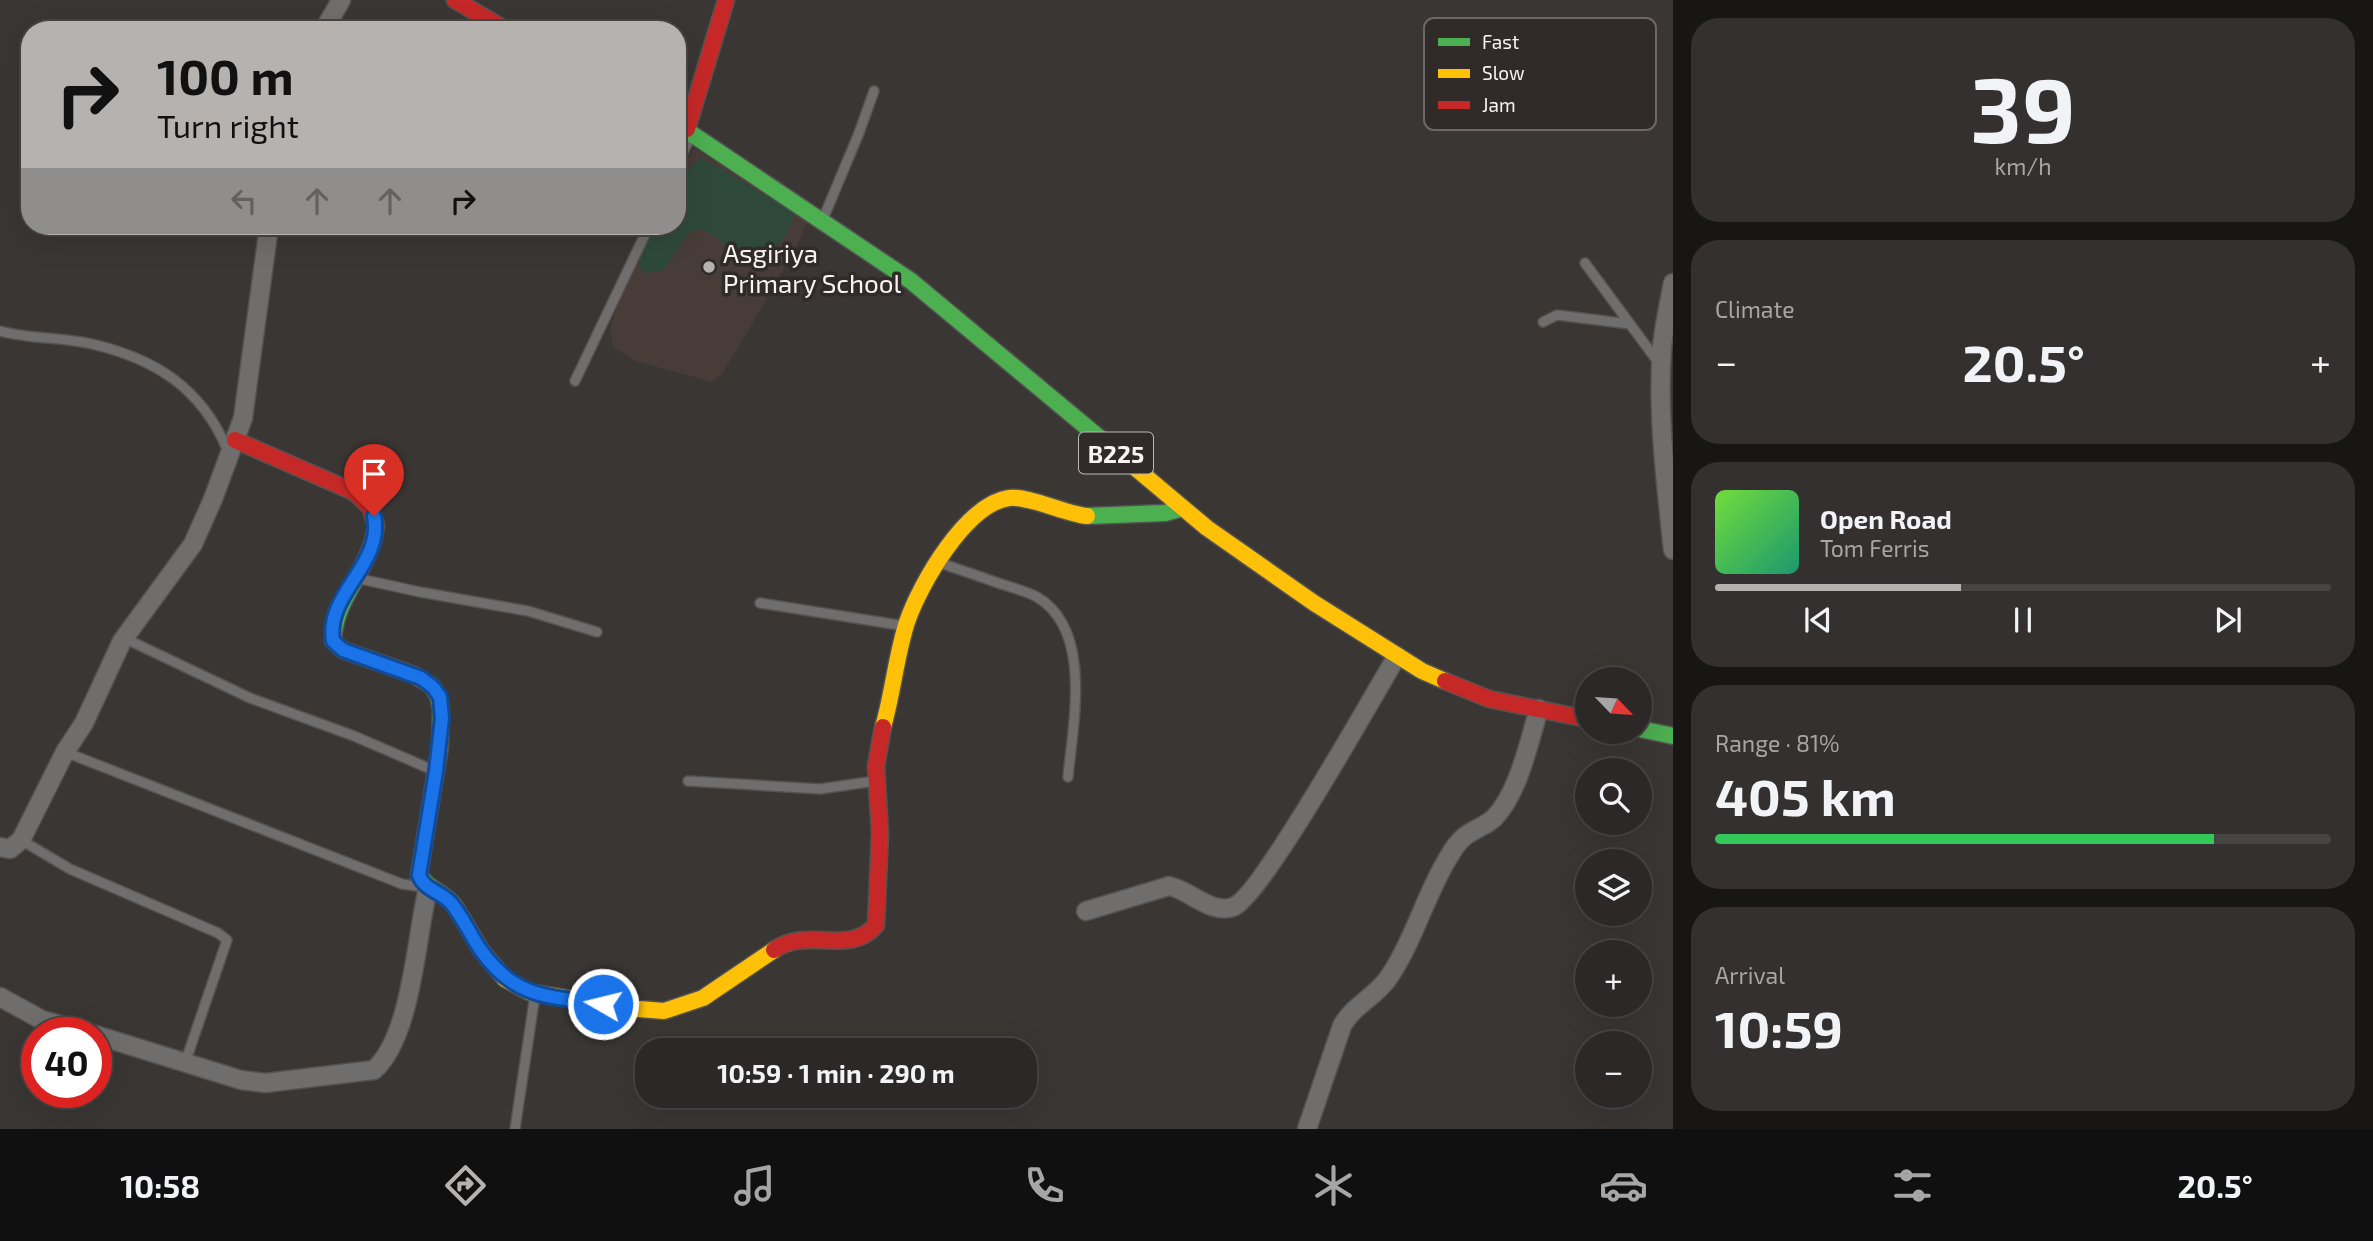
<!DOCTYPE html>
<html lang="en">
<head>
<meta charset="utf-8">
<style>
	body { margin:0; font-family:"Exo 2",sans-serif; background:#33302f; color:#f1f3f6; height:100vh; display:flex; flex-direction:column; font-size:26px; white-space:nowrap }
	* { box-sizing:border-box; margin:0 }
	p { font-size:23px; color:#a6a6a7 }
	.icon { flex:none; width:38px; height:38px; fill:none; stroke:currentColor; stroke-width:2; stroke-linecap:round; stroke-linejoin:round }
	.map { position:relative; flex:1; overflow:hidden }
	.sheet { display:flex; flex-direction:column; gap:18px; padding:18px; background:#181615; width:700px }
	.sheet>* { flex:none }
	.top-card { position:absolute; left:21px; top:21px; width:665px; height:214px; border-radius:28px; box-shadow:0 7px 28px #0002,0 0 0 2px #474444; background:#b5b2b0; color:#111; overflow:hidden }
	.needle { width:46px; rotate:115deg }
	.tools { position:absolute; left:1575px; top:667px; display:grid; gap:14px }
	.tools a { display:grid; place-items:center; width:77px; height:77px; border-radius:50%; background:#2b2827; box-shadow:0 7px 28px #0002,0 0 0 2px #474444; font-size:35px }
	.speed { position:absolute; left:21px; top:1017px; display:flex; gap:14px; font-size:35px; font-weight:700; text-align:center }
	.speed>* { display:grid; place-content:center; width:91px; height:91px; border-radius:50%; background:#2b2827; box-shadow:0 7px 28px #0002,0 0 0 2px #474444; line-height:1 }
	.speed .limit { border:10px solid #d22; background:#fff; color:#111 }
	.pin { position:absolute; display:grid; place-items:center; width:60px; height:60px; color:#fff; margin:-72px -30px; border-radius:50% 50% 50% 0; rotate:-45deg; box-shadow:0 0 7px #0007 }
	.pin .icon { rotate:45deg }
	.me { position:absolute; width:77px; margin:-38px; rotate:278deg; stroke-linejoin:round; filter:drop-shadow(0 0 5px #0008) }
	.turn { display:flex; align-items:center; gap:24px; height:147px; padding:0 21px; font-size:32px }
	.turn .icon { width:91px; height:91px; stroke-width:2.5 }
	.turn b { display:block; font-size:49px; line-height:60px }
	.lanes { display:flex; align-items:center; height:66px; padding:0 21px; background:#0003; justify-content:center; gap:35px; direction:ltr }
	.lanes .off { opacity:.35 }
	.big { font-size:52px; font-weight:700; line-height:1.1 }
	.sheet .card { flex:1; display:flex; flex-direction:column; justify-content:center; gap:10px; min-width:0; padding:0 24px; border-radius:28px; background:#33302f }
	.sheet .dial { align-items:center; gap:0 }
	.dial b { font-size:91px; line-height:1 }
	.song { display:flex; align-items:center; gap:21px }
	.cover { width:84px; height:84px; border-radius:10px; background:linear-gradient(135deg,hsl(100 70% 55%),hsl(160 70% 35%)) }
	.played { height:7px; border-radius:4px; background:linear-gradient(90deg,#b5b2b0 40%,#474444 40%) }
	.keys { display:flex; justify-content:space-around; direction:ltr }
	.heat { display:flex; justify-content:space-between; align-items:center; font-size:38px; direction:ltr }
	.charge { height:10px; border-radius:5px; background:linear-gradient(90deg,#34c759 81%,#474444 0) }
	.trip { position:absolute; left:635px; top:1038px; width:402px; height:70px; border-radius:28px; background:#2b2827; box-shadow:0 7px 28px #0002,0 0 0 2px #474444; font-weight:700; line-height:70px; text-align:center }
	.tab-bar { display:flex; height:112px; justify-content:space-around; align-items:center; background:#111010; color:#a6a6a7 }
	.tab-bar .icon { width:49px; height:49px }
	.tab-bar .on { color:#b5b2b0 }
	.tab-bar b { font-size:32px; color:#f1f3f6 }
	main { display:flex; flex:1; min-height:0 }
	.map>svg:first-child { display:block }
</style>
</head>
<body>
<main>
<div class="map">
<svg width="1673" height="1129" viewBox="0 0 1673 1129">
	<rect width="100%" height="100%" fill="#393634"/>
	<polygon fill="#473c37" points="694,148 807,222 798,244 748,331 722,374 712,382 635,361 613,347 610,329 623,289 653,226 677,226 677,176"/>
	<path fill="#2e493a" d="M 701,157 L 794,213 C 790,236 774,250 757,264 C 733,262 731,249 715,236 C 711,233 704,230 700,228 L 688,233 L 664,270 L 648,273 L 639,268 L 639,258 L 655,226 L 677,226 C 677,188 673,185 701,157 Z"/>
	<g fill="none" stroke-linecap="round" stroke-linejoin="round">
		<g stroke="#545250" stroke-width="12">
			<g id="lane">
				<polyline points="677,165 690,138"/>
				<polyline points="823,219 859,133 874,91"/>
				<polyline points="1585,263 1658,362"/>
				<polyline points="1543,322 1557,315 1630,324"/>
				<path d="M 0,331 C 30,339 61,337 92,344 C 156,359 201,388 227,449"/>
				<polyline points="575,381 649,226"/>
				<path d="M 940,563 C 961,570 981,577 1001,584 C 1013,588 1026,591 1037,597 C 1093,630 1073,723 1068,777"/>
				<polyline points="356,578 420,592 528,611 597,632"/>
				<polyline points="760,603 905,626"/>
				<polyline points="124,638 250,698 354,736 435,771"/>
				<polyline points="65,752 402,884 423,887"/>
				<polyline points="688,781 820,789 875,781"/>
				<polyline points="21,840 70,869 218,933 227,940 185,1063"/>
				<polyline points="515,1129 535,995"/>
			</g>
		</g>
		<g stroke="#545250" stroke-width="21">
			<g id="street">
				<polyline points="324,30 341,0"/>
				<path d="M 1673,283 C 1669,304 1664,326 1662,347 C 1657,413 1666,484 1673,550"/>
				<polyline points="0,847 10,849 21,840 65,752 84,723 122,641 193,544 213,499 243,418 269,226"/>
				<path d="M 1086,911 L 1169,886 C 1190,890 1211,915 1233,907 C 1260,898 1375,693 1397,656"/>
				<polyline points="0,997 42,1020 87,1032"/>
				<path d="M 96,1035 L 241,1080 L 265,1083 L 374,1070 C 412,1036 416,937 428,888"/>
				<path d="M 1307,1129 L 1342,1026 C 1353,1005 1376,997 1389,977 C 1414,940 1425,896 1448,858 C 1452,851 1458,842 1464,837 C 1473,829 1487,826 1495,817 C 1519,792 1529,741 1539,709"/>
			</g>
		</g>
		<g stroke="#545250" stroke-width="19">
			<g id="fast">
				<polyline points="677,124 911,281 1126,460"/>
				<polyline points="1087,516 1165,513 1183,508"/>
				<path d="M 373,541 C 362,578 335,600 333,641 L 343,650 L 414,675 L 432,686 L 438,696 L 441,710 L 440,746 L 419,875 C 430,891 440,890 452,903 C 456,907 458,913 462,918"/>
				<polyline points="1640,729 1673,736"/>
			</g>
		</g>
		<g stroke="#545250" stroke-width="19">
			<g id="slow">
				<polyline points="1126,460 1207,528 1314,603 1422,671 1445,681"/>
				<path d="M 883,727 C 893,693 896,656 907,622 C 920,584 966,504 1009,498 C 1027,495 1066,514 1087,516"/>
				<polyline points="462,918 481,950 505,979 529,992 626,1008 664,1011 703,998 774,950"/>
			</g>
		</g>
		<g stroke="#545250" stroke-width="19">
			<g id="jam">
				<polyline points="455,0 506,30"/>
				<polyline points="687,129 726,0"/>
				<polyline points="235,440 354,492 371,508 376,526 373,541"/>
				<polyline points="1445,681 1489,699 1587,719"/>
				<path d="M 774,950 C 808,926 849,957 876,925 L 880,834 L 876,766 L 883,727"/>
			</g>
		</g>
		<use href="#lane" stroke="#706e6d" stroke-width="9"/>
		<use href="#street" stroke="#706e6d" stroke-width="18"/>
		<use href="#fast" stroke="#4caf50" stroke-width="16"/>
		<use href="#slow" stroke="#ffc107" stroke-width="16"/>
		<use href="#jam" stroke="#c62828" stroke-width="16"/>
	</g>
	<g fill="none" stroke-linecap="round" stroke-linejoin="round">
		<g stroke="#114b97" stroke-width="18">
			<path id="route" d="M 374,516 C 384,564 325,594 333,641 L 343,650 L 421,678 L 433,687 L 440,697 L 442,718 L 436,771 L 419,875 C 424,890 440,891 451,903 C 462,916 470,934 480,949 C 515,999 547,996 603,1004"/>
		</g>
		<use href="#route" stroke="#1a73e8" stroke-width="12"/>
	</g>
	<circle fill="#b5b2b0" stroke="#302b29" stroke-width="2.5" cx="709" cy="267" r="7"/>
	<g text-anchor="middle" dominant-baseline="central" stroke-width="7" stroke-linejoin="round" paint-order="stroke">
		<rect fill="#302b29" stroke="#bcb8b6" stroke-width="2" x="1079" y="432.5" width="74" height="41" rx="5"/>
		<g font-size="24" font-weight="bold" fill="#f8f4f3">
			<text x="1116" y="453">B225</text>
		</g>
		<g font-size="26" fill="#f8f4f3" stroke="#302b29" text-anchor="start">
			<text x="723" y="252">Asgiriya<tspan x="723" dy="30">Primary School</tspan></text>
		</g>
	</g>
	<rect x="1424" y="18" width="232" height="112" rx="10" fill="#302b29" stroke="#6c6766" stroke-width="2"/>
	<rect x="1438" y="38" width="32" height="8" fill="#4caf50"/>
	<rect x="1438" y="69" width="32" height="9" fill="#ffc107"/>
	<rect x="1438" y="101" width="32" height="8" fill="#c62828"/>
	<g font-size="19" fill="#f8f4f3">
		<text x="1482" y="49">Fast</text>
		<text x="1482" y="80">Slow</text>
		<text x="1482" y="112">Jam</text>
	</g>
</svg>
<div class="tools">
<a><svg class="needle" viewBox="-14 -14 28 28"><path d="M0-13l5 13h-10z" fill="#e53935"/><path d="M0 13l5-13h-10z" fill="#a6a6a7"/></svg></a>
<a><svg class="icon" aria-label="search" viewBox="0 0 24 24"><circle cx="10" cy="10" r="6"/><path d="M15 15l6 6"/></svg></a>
<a><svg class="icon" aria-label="layers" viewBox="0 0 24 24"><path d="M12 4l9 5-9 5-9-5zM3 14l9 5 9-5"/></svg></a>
<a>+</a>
<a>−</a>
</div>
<div class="speed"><div class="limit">40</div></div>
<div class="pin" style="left:374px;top:516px;background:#d93025"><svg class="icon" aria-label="arrive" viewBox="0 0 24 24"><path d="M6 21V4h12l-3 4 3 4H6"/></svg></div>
<svg class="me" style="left:603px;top:1004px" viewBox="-20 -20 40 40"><circle r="17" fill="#1a73e8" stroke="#fff" stroke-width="3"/><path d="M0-11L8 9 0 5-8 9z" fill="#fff"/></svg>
<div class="trip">10:59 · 1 min · 290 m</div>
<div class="top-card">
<div class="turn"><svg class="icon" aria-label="right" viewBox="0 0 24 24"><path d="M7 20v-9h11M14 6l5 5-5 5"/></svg><div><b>100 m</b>Turn right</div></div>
<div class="lanes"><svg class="icon off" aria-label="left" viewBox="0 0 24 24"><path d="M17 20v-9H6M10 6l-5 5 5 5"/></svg><svg class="icon off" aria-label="ahead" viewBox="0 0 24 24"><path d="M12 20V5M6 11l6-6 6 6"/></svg><svg class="icon off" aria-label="ahead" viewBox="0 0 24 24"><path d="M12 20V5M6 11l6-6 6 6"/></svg><svg class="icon" aria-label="right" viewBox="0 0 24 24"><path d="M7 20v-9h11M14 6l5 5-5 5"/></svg></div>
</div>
</div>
<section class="sheet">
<div class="card dial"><b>39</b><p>km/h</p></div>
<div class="card"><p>Climate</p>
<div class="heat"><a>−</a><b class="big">20.5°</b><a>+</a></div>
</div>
<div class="card">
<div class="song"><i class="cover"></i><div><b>Open Road</b><p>Tom Ferris</p></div></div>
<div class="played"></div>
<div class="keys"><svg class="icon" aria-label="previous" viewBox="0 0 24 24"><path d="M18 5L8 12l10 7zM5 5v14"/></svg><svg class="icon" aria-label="pause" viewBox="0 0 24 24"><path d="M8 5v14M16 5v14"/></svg><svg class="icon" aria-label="next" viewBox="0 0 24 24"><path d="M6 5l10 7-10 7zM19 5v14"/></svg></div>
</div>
<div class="card"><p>Range · 81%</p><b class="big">405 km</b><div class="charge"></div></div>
<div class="card"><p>Arrival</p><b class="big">10:59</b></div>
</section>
</main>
<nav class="tab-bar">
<b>10:58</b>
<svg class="icon on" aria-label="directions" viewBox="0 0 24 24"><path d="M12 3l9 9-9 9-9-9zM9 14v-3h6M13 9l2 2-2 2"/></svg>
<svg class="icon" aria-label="music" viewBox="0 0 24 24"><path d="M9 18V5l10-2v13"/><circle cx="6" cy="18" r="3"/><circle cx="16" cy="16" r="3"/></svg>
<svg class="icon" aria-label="phone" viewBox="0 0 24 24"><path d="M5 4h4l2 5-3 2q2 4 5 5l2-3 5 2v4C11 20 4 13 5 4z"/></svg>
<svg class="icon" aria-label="climate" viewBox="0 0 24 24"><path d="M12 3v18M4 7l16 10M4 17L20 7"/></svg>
<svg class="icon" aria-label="car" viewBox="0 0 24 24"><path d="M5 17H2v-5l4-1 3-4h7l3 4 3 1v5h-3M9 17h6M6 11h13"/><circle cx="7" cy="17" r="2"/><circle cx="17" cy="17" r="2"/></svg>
<svg class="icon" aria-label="filters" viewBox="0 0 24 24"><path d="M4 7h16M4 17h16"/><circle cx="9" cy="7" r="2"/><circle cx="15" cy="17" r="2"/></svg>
<b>20.5°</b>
</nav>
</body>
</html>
